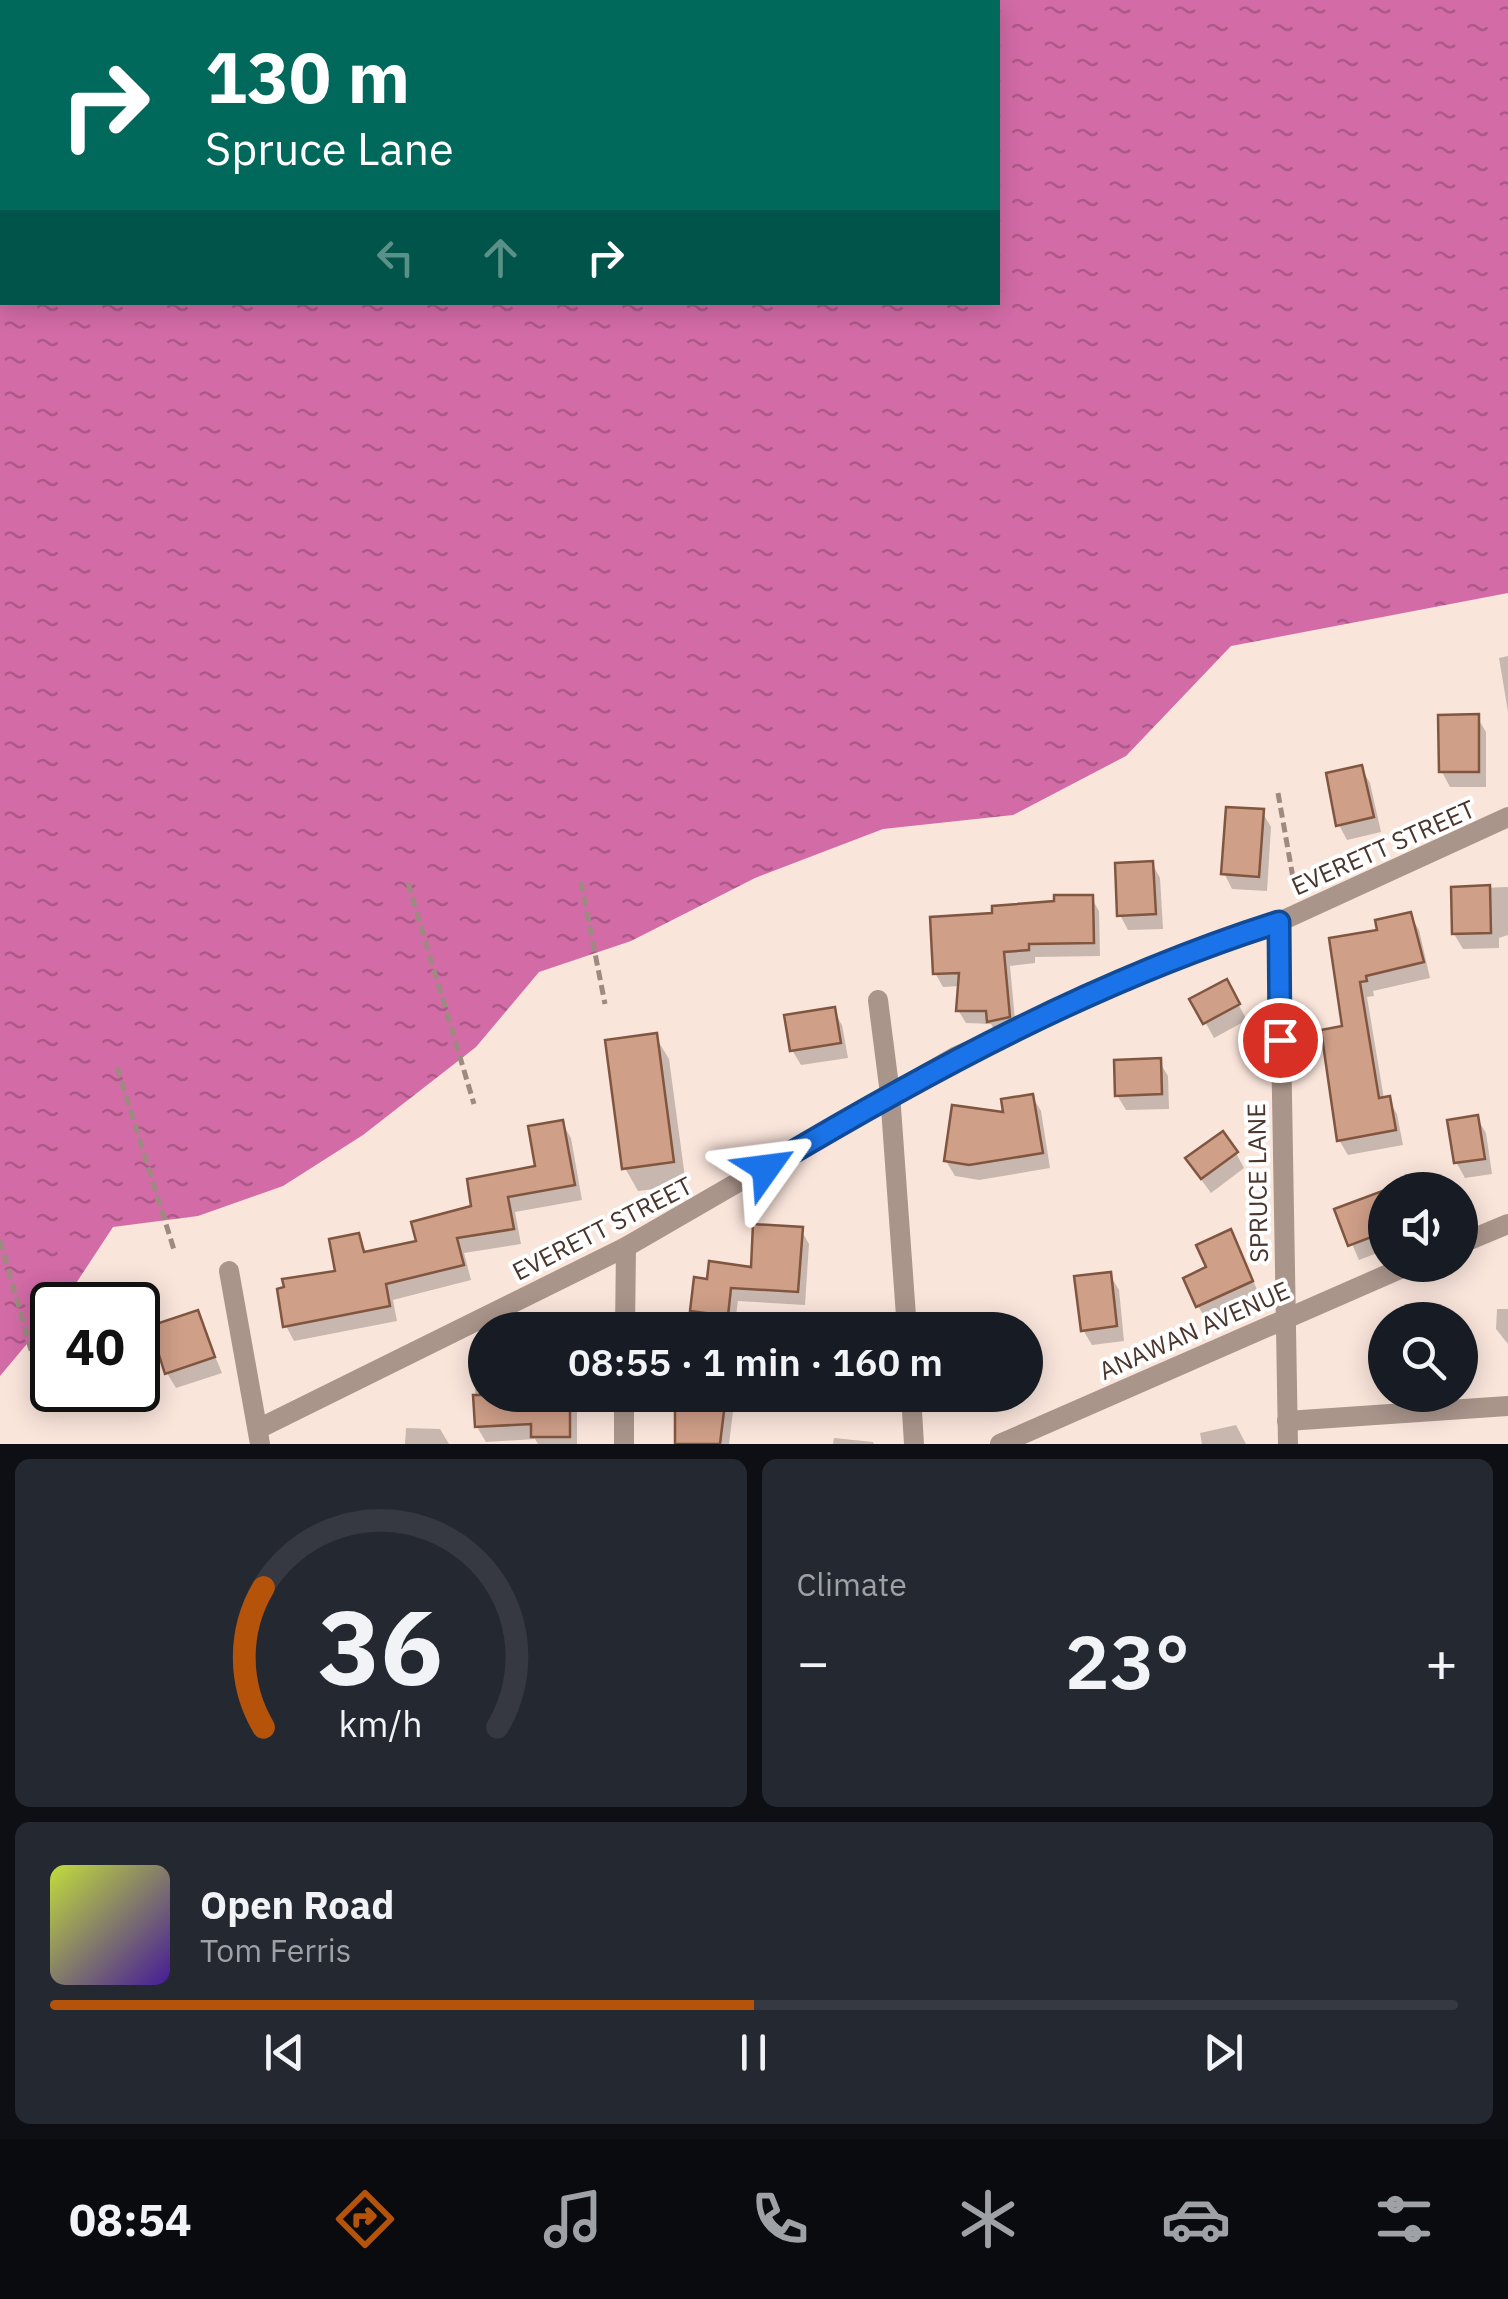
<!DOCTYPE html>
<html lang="en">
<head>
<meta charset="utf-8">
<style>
	body { margin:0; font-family:"IBM Plex Sans",sans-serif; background:#242831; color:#f1f3f6; height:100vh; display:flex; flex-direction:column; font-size:38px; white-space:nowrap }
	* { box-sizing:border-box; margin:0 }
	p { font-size:32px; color:#9ea1a6 }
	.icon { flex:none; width:55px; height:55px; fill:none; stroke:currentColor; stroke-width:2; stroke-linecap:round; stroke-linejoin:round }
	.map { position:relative; height:1444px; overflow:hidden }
	.drawer { display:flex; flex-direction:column; gap:15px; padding:15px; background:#0d0f14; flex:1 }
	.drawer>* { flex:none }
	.top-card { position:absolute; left:0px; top:0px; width:1000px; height:305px; box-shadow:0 5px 25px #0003; background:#00695c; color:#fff; overflow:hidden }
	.controls { position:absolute; left:1368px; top:1172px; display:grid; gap:20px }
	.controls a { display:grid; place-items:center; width:110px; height:110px; border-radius:50%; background:#171b24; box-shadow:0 5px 25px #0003; font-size:50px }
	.speed { position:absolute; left:30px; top:1282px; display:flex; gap:20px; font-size:50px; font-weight:700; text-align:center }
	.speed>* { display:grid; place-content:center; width:130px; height:130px; border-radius:50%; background:#171b24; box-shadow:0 5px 25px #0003; line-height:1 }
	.speed .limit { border:5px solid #111; border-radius:15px; background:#fff; color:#111 }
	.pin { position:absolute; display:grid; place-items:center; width:85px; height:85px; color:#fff; margin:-42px; border:5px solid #fff; border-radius:50%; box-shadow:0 2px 10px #0007 }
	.me { position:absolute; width:110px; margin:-55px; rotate:59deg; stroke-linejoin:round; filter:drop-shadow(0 0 8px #0008) }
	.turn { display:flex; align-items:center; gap:35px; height:210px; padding:0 40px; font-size:45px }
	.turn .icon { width:130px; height:130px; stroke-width:2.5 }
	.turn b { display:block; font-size:70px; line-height:85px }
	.lanes { display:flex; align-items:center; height:95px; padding:0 40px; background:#0003; justify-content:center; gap:50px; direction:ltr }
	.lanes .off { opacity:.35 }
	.big { font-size:75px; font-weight:600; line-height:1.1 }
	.drawer .widget { flex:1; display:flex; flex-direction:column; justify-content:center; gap:15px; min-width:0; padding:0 35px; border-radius:15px; background:#242831 }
	.drawer .dial { align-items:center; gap:0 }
	.dial svg { height:260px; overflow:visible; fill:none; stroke:#363941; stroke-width:7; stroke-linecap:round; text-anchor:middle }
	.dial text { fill:#f1f3f6; stroke:none }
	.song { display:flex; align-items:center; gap:30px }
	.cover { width:120px; height:120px; border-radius:15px; background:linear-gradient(135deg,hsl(70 70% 55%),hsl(260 70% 35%)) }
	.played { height:10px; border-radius:5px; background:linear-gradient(90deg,#b45309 50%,#363941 50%) }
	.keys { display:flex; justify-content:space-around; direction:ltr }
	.heat { display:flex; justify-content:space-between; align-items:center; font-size:55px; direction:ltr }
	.drawer .tiles { flex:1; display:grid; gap:15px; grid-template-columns:1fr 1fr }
	.widget:last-child { grid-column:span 2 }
	.trip { position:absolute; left:468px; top:1312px; width:575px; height:100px; border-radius:50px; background:#171b24; box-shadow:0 5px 25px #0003; font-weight:600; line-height:100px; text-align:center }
	.tabs { display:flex; height:160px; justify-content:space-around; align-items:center; background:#090b0e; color:#9ea1a6 }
	.tabs .icon { width:70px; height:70px }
	.tabs .on { color:#b45309 }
	.tabs b { font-size:45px; color:#f1f3f6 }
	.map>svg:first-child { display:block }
</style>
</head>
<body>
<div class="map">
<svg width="1508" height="1444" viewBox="0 0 1508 1444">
	<defs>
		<pattern id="water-ripples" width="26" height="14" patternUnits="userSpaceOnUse" patternTransform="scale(2.5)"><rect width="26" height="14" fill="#d36ba7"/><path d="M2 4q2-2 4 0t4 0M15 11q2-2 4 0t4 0" fill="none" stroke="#ad5988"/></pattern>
	</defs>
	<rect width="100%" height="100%" fill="#fae5db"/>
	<path fill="url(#water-ripples)" fill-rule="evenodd" d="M 0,0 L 1508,0 L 1508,593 L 1231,646 L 1126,756 L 1013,815 L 883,829 L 755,878 L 631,941 L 539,972 L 476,1047 L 363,1135 L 283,1186 L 198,1216 L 113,1227 L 67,1297 L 60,1305 L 52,1305 L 52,1314 L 0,1376 ZM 2,2 L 998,2 L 998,302 L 2,302 Z"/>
	<g fill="#0003">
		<polygon points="1508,656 1508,712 1499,658"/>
		<polygon points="1477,717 1486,732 1486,787 1450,787 1442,772"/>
		<polygon points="1361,768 1370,783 1381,832 1347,840 1339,825"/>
		<polygon points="1262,812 1271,827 1267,891 1232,889 1224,873"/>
		<polygon points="1152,863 1160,878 1163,929 1128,930 1120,915"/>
		<polygon points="1508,887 1508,935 1499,938 1499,948 1463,949 1454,934 1454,889"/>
		<polygon points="1091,897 1099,911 1100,956 1035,957 1035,963 1010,966 1016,1031 997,1034 991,1024 966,1023 958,1010 961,986 943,987 935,973 995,916"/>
		<polygon points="1410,915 1419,930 1430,978 1373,991 1374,996 1367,997 1384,1099 1388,1099 1397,1114 1403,1145 1348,1155 1339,1140 1345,1029 1332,940 1380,932"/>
		<polygon points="1226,982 1247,1020 1214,1038 1193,1000"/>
		<polygon points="833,1010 842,1025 848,1058 801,1065 792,1050"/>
		<polygon points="655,1036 669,1059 686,1185 638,1191 625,1168"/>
		<polygon points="1159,1061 1168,1076 1169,1109 1126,1110 1117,1095"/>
		<polygon points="1032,1096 1041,1111 1050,1168 979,1180 955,1176 946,1161"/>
		<polygon points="1477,1118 1486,1133 1492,1174 1465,1178 1456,1162"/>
		<polygon points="562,1123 571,1138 582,1200 515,1212 521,1244 464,1253 471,1280 393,1300 397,1321 294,1341 286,1326 338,1273 358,1235 367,1254 419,1242 538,1168"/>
		<polygon points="1236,1153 1244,1168 1211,1193 1197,1174"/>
		<polygon points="1385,1192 1385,1250 1359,1260 1337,1210"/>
		<polygon points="801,1230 809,1244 805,1305 738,1301 734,1330 687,1330 696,1280 710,1281 753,1270"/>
		<polygon points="1239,1247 1260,1297 1207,1321 1198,1306"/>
		<polygon points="1110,1275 1119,1290 1124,1341 1092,1345 1083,1330"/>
		<polygon points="1497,1309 1508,1309 1508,1344 1496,1329"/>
		<polygon points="197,1313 222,1373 176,1388 167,1373"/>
		<polygon points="1025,1367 1032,1387 1025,1390"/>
		<polygon points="485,1387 485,1395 577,1395 577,1444 538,1444 535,1439 486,1442 477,1427 475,1388"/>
		<polygon points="675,1395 735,1395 729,1444 676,1444"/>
		<polygon points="1236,1425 1246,1444 1202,1444 1200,1433"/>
		<polygon points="406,1428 440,1429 449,1444 405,1444"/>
		<polygon points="834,1438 873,1442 874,1444 833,1444"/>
	</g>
	<g fill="#cf9f88" stroke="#815641" stroke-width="2.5">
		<polygon points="1479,714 1479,772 1439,772 1438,715"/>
		<polygon points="1362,765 1374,817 1336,826 1326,773"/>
		<polygon points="1226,807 1264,809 1259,877 1221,874"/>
		<polygon points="1153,861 1156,914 1117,916 1115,863"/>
		<polygon points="1490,885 1491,933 1452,934 1451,887"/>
		<polygon points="1054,895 1093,895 1094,943 1029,944 1029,950 1004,952 1010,1017 987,1022 986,1011 956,1011 959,973 933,974 930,917 992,913 992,906 1054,901"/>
		<polygon points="1411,912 1424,962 1366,976 1367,981 1360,982 1379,1098 1390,1096 1396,1130 1337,1141 1321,1030 1342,1026 1329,938 1377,930 1375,920"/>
		<polygon points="1227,979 1240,1004 1203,1024 1189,999"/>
		<polygon points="835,1007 841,1043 790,1051 784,1015"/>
		<polygon points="657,1033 674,1162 622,1169 605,1040"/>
		<polygon points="1161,1058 1162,1094 1115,1096 1114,1060"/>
		<polygon points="1033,1094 1043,1153 969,1165 944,1161 952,1105 1003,1112 1001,1099"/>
		<polygon points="1478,1115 1485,1159 1454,1163 1447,1120"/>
		<polygon points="563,1120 575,1185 508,1197 514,1229 457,1238 464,1265 386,1284 390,1306 283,1327 277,1289 284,1287 282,1279 335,1271 329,1239 359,1233 364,1252 416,1241 411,1222 471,1206 467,1179 535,1166 528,1126"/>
		<polygon points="1223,1131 1238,1152 1201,1179 1185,1158"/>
		<polygon points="1385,1190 1385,1232 1348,1246 1334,1209"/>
		<polygon points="753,1224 803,1227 798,1292 731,1288 728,1316 690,1311 694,1277 707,1279 709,1261 751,1267"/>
		<polygon points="1231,1229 1253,1281 1196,1307 1183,1278 1206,1267 1196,1245"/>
		<polygon points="1111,1272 1117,1326 1081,1331 1074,1276"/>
		<polygon points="198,1310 215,1357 165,1374 150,1326"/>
		<polygon points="473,1395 570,1395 570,1437 531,1437 531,1424 475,1427"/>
		<polygon points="675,1395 726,1395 720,1444 675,1444"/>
	</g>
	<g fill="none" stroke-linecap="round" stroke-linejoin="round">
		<g stroke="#9e8a80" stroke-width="5" stroke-dasharray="10 5" stroke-linecap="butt">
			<polyline points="1278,793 1295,889"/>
			<polyline points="581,882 605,1004"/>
			<polyline points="408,883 474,1104"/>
			<polyline points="117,1067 175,1253"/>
			<polyline points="0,1240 40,1382"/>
		</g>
		<g stroke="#aa958b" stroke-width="20">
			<polyline points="1279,922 1288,1444"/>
			<polyline points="878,1000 890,1094 907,1330"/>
			<polyline points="1460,1244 1508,1224"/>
			<polyline points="229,1271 260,1444"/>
			<polyline points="911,1395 914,1444"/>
			<polyline points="1287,1421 1508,1406"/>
			<polyline points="260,1428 626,1247"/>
			<polyline points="1000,1444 1409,1265"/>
		</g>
		<g stroke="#aa958b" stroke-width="20">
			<polyline points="625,1330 626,1247 955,1057 1206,945 1279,922 1508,817"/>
			<polyline points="624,1444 624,1395"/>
		</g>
	</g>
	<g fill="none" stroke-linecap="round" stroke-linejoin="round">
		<g stroke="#114b97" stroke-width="25">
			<path id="route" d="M 766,1168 C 930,1070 1096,980 1279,922 L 1280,1040"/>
		</g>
		<use href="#route" stroke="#1a73e8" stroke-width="18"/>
	</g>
	<g text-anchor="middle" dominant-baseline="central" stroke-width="8" stroke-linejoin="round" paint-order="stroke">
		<g font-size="25" fill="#4a362c" stroke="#fff">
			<text transform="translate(1383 847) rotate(-24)">EVERETT STREET</text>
			<text transform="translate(1257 1183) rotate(-91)">SPRUCE LANE</text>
			<text transform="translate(602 1228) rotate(-27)">EVERETT STREET</text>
			<text transform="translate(1194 1330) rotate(-24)">ANAWAN AVENUE</text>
		</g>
	</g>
</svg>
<div class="controls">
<a><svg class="icon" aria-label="sound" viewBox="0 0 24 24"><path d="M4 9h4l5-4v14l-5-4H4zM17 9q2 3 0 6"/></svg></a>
<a><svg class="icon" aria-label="search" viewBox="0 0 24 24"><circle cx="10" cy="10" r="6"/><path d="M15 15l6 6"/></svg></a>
</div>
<div class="speed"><div class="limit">40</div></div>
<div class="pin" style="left:1280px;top:1040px;background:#d93025"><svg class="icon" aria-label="arrive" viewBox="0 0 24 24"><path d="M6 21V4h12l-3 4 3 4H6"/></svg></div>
<svg class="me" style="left:766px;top:1168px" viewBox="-20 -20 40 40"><path d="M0-17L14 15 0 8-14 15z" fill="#1a73e8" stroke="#fff" stroke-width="4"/></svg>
<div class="trip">08:55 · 1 min · 160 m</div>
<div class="top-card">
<div class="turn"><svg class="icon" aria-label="right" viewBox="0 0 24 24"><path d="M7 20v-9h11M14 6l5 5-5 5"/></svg><div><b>130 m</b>Spruce Lane</div></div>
<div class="lanes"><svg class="icon off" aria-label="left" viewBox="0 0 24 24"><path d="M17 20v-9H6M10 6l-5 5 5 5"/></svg><svg class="icon off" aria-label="ahead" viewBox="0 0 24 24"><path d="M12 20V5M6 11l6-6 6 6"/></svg><svg class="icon" aria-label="right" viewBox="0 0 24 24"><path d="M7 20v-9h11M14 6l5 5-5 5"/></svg></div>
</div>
</div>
<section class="drawer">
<div class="tiles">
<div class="widget dial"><svg viewBox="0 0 100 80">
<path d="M14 69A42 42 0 1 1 86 69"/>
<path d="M14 69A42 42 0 0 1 14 26" stroke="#b45309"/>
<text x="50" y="56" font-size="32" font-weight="700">36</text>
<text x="50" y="72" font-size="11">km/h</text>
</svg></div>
<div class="widget"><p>Climate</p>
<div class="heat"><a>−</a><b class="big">23°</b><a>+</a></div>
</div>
<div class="widget">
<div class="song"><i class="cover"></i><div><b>Open Road</b><p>Tom Ferris</p></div></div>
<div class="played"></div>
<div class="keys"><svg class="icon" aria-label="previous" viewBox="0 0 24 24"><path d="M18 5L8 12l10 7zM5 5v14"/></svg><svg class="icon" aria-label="pause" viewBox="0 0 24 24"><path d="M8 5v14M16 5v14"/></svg><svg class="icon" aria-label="next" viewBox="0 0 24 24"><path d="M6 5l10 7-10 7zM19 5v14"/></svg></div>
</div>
</div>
</section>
<nav class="tabs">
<b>08:54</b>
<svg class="icon on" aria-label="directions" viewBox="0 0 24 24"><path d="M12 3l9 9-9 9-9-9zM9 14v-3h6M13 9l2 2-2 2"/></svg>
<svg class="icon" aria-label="music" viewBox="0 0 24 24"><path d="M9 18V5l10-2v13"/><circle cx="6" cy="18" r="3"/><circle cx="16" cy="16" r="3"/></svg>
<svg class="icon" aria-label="phone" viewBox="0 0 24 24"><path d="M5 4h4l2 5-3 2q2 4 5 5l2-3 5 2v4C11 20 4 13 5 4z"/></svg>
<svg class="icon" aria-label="climate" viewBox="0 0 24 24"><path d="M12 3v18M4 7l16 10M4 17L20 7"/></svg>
<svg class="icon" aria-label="car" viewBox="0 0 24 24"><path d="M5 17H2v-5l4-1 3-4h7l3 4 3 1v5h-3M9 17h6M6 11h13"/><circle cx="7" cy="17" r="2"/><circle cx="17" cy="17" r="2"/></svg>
<svg class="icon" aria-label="filters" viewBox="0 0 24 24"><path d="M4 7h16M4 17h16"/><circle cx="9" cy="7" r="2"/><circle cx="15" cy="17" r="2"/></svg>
</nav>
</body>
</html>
